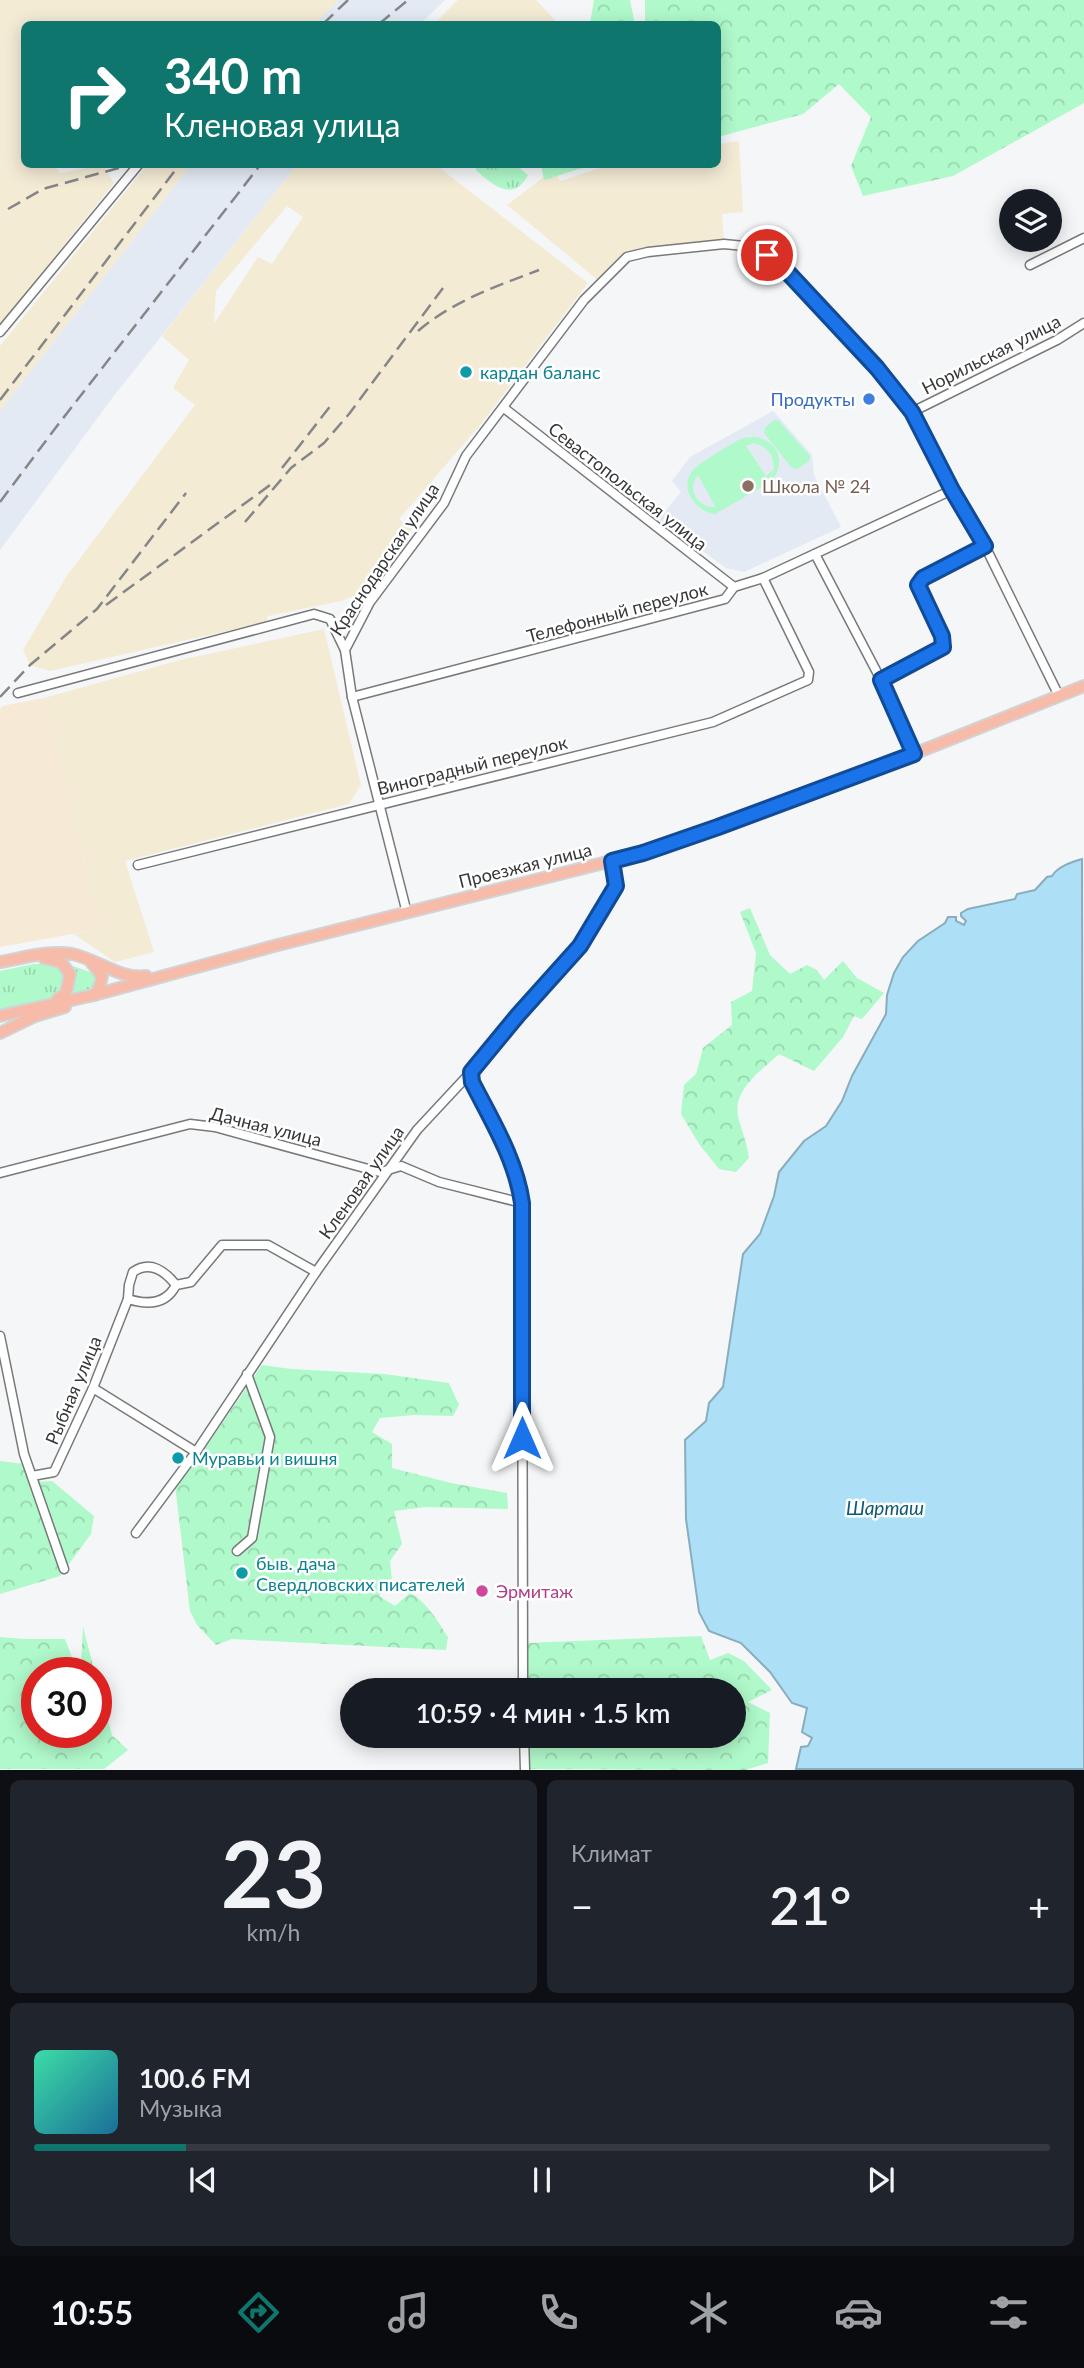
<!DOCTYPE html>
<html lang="ru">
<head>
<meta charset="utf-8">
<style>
	body { margin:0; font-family:Lato,sans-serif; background:#20242c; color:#f1f3f6; height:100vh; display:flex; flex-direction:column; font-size:26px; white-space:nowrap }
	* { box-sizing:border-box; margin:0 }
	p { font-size:23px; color:#9ea1a6 }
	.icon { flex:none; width:38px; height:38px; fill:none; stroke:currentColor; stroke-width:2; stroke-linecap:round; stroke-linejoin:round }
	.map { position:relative; height:1770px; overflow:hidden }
	.sheet { display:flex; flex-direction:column; gap:10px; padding:10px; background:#0d0f14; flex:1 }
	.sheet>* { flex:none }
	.guide { position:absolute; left:21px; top:21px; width:700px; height:147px; border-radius:10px; box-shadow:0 4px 18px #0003; background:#0f766e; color:#fff; overflow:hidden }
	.controls { position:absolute; left:999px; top:189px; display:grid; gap:14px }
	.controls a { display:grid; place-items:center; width:63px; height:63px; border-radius:50%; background:#171b24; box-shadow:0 4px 18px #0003; font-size:35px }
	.speed { position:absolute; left:21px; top:1657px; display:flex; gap:14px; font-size:35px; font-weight:700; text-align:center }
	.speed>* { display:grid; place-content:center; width:91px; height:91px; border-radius:50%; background:#171b24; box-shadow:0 4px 18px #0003; line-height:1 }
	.speed .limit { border:10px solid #d22; background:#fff; color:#111 }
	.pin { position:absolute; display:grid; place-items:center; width:60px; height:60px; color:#fff; margin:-30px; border:4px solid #fff; border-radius:50%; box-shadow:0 2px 7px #0007 }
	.me { position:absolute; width:77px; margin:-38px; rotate:0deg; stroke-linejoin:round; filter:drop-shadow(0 0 5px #0008) }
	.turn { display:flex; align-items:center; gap:24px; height:147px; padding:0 28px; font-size:32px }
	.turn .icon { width:91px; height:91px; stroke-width:2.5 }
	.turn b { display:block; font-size:49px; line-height:60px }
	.big { font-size:52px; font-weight:600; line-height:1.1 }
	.sheet .tile { flex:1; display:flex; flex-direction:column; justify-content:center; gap:10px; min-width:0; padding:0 24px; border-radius:10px; background:#20242c }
	.sheet .dial { align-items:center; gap:0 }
	.dial b { font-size:91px; line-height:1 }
	.song { display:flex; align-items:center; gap:21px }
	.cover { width:84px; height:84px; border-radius:10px; background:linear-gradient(135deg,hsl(160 70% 55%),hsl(200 70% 35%)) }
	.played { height:7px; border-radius:4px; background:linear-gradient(90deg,#0f766e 15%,#363941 15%) }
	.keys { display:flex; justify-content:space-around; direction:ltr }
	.heat { display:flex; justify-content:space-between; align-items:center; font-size:38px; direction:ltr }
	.sheet .tiles { flex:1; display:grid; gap:10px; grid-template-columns:1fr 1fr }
	.tile:last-child { grid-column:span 2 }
	.trip { position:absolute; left:340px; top:1678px; width:406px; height:70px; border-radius:35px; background:#171b24; box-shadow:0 4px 18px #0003; font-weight:600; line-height:70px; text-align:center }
	.menu { display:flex; height:112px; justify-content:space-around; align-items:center; background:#090b0e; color:#9ea1a6 }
	.menu .icon { width:49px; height:49px }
	.menu .on { color:#0f766e }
	.menu b { font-size:32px; color:#f1f3f6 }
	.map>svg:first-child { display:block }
</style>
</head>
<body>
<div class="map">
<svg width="1084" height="1770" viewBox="0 0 1084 1770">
	<defs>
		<pattern id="grass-tufts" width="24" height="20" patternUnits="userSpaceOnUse" patternTransform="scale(1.75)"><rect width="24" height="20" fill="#b0f9ca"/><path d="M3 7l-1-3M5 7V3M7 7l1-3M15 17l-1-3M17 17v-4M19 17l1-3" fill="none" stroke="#98d6ae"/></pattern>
		<pattern id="forest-crowns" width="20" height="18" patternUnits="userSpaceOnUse" patternTransform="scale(1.75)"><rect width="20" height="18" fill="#b0f9ca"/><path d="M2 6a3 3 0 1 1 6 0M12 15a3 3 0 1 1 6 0" fill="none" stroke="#98d6ae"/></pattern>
	</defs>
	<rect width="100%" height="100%" fill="#f4f6f8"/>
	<polygon fill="#f6ead6" points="44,698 101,929 0,947 0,709 2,706"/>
	<g fill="#f4ebd5" fill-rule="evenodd">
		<polygon points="0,0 339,0 314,24 24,24 24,164 54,165 60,173 103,165 114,183 0,325"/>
		<polygon points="458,0 536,0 555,20 551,24 434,24"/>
		<polygon points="739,141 743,212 722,214 724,241 647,247 625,253 600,282 507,205 553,170 560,181 610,165 718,164 718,144"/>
		<polygon points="147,165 191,165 0,411 0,346"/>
		<path d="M 297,165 L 436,165 L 588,283 L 481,424 L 399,519 L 412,529 L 366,591 L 341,601 L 268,616 L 266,622 L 50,671 L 30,665 L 23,650 L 66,577 L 195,405 L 173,388 L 189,360 L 162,336 ZM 287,206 L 303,217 L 272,264 L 258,257 L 214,324 L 216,291 Z"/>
		<polygon points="324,629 361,785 349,804 125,861 154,952 115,962 74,934 101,929 44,698 180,660"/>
	</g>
	<g fill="#e3eaf3">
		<polygon points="339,0 445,0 420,24 314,24"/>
		<polygon points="191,165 297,165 113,397 0,550 0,411"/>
		<polygon points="773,411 812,455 814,475 841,527 744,572 726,568 659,519 681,492 672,481 690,457"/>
	</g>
	<g fill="url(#grass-tufts)">
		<path d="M 475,165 L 516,165 L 528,175 C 514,203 492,185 476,170 Z"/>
		<path d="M 34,964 L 49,964 L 59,967 C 66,979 64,985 56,996 L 0,1012 L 0,971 Z"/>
		<path d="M 73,966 L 93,973 L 97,980 C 93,991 82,992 71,993 L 75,982 Z"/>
	</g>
	<g fill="url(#forest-crowns)">
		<polygon points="594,0 630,0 634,20 632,24 590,24"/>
		<polygon points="645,0 1084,0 1084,103 953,176 863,196 851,166 871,117 839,84 803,114 718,137 718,24 645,24"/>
		<polygon points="541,165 541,164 592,165 544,180"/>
		<path d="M 750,908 L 770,955 L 790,974 L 807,965 L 817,970 L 824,980 L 843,961 L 857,978 L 884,993 L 862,1019 L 854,1016 L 843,1037 L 814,1071 L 779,1054 C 761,1071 730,1091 739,1120 C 743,1134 747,1144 749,1158 L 736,1172 L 719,1169 L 699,1144 L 681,1114 L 684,1085 L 696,1074 L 703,1048 L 732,1025 L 731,1002 L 752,991 L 756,953 L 740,912 Z"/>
		<path d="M 262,1365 L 291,1369 L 384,1374 L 449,1383 L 459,1405 L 453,1416 L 414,1415 L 380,1418 L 372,1432 L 392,1444 L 392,1468 L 451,1483 L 507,1493 L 508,1509 L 425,1507 L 394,1511 L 402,1544 L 390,1561 L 392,1581 L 379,1596 L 395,1606 L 410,1593 C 427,1602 438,1622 448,1637 L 446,1650 L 232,1639 L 216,1645 L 197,1625 L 190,1611 L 175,1485 L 193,1466 Z"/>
		<polygon points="0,1461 24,1464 34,1482 52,1481 94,1516 91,1534 60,1576 0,1594"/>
		<polygon points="83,1627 95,1673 37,1673 37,1732 96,1732 96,1676 112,1735 128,1750 104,1769 0,1769 0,1637 25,1639 65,1639 75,1665 81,1663"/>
		<polygon points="701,1636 710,1660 728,1653 744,1661 772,1690 748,1702 770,1713 768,1763 745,1770 528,1769 527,1736 733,1736 733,1690 527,1690 526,1643"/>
	</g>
	<g fill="#b0f9ca" fill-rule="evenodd">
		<polygon points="774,420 779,421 810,456 809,461 797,469 792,468 764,433 765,428"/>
		<path d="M 755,437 C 780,441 787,466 769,483 L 715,514 C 694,511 677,486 695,468 C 702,462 735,441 743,438 C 745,438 752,437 755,437 ZM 754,443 C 768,447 774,455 774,469 L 766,476 L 746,446 ZM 698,475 L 715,506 L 715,507 C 697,507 686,489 698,475 Z"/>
	</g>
	<path fill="#addff6" stroke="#8aadbd" stroke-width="2" d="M 1082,859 L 1084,1769 L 796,1769 L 801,1747 L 808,1746 L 812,1738 L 802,1732 L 807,1708 L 792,1703 L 770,1672 L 741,1643 L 709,1631 L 699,1612 L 686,1519 L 685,1440 L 706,1421 L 709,1403 L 723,1387 L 743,1254 L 760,1234 L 774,1196 L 779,1172 L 804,1141 L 826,1126 L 842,1101 L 852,1076 L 886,1014 L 887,995 L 894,973 L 903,957 L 918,941 L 945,923 L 948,917 L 956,917 L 956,921 L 964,925 L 966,921 L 961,916 L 961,913 L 968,909 L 1015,899 L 1017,894 L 1035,890 L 1047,877 L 1052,876 C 1058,866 1072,862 1082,859 Z"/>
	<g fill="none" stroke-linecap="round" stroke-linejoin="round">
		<g stroke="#77797b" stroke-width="11">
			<g id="minor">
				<polyline points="1030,265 1084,238"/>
				<polyline points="0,332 139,164"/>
				<polyline points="504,408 734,587"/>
				<polyline points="912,412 1057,340 1084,323"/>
				<polyline points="815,554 881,680 914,754"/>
				<polyline points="345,650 352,697 407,913"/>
				<polyline points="881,680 943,647 942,636 918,585 923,578 985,546"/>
				<polyline points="18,693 314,614 330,619 345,650 370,602 444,503 466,456 584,300 627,257 648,252 724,244 754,247 779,263 877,368 912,412 952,490 985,546 1059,696"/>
				<polyline points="352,697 725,599 734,587 763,578 952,490"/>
				<polyline points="138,865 713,722 808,680 809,672 763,578"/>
				<path d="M 471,1072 L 472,1082 C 492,1121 516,1160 522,1203 L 523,1690"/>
				<polyline points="0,1173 190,1124 215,1127 372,1170 381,1172 401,1166 439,1182 522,1203"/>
				<path d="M 128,1299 C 147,1305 166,1305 176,1285 L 191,1282 L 222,1245 L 268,1245 L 316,1272"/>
				<polyline points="0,1336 24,1454 64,1569"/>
				<polyline points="93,1388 196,1452"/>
				<path d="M 32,1476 L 54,1472 L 93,1388 L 128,1299 L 129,1285 L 133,1272 C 150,1260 165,1271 176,1285"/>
				<polyline points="136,1533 196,1452 316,1272 417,1130 471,1072 518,1015 580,946 616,886 612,861"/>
				<polyline points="237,1551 252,1538 270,1437 247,1374"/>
				<polyline points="524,1736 525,1770"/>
			</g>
		</g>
		<g stroke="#d3d3d3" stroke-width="14">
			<g id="major">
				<polyline points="44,958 61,962 70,974 66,993 57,1000"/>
				<path d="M 0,962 C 23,958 49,950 72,954 C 97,959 121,980 146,976"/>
				<polyline points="91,962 102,976 99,989 94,995"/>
				<polyline points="0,1016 94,995 274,946 643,853 876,769 1084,686"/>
				<polyline points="0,1033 35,1016 65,1007"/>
			</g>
		</g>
		<use href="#minor" stroke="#fff" stroke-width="8"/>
		<use href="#major" stroke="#f7bba9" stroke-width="10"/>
		<g stroke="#858688" stroke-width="2.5" stroke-dasharray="14 7" stroke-linecap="butt">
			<polyline points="323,24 348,0"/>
			<polyline points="379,24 408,0"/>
			<polyline points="8,209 43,189 133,164"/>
			<path d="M 418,331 C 453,301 497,286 539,270"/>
			<polyline points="0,400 180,164"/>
			<polyline points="282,468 332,404"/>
			<polyline points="0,502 57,426 261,164"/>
			<polyline points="245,522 291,468 324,443 349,414 443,288"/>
			<polyline points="106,605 270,485"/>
			<polyline points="0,697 30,665 97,609 186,493"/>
		</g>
	</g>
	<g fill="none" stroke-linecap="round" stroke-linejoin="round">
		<g stroke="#114b97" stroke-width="18">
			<path id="route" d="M 522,1438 L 522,1203 C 516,1160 492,1121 472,1082 L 471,1072 L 518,1015 L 580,946 L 616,886 L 612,861 L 643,853 L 718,827 L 914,754 L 881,680 L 943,647 L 942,636 L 918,585 L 923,578 L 985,546 L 952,490 L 912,412 L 877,368 L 779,263 L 767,255"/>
		</g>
		<use href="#route" stroke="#1a73e8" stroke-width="12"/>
	</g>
	<g fill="#0f9aa8" stroke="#fff" stroke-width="2.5">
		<circle cx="466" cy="372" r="7"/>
		<circle cx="178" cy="1458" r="7"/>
		<circle cx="242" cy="1573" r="7"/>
	</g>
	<circle fill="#3f7fe0" stroke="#fff" stroke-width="2.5" cx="869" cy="399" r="7"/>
	<circle fill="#8d6e63" stroke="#fff" stroke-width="2.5" cx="748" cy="486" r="7"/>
	<circle fill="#d1479c" stroke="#fff" stroke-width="2.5" cx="482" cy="1591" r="7"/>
	<g text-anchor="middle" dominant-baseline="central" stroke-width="5" stroke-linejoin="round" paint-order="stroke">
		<g font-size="18" fill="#373839" stroke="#fff">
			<text transform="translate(991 354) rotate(-27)">Норильская улица</text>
			<text transform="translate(628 486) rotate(38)">Севастопольская улица</text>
			<text transform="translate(384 559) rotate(-56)">Краснодарская улица</text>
			<text transform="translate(617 612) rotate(-15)">Телефонный переулок</text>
			<text transform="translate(472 765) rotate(-14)">Виноградный переулок</text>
			<text transform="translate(525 865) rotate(-14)">Проезжая улица</text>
			<text transform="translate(266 1126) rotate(14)">Дачная улица</text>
			<text transform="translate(361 1182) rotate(-55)">Кленовая улица</text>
			<text transform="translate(73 1390) rotate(-67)">Рыбная улица</text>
		</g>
		<g font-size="18" fill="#0d838f" stroke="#fff" text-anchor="start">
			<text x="480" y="372">кардан баланс</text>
			<text x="192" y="1458">Муравьи и вишня</text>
			<text x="256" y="1563">быв. дача<tspan x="256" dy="21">Свердловских писателей</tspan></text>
		</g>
		<g font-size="18" fill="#366cbe" stroke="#fff" text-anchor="end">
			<text x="855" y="399">Продукты</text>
		</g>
		<g font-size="18" fill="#785e54" stroke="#fff" text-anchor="start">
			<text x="762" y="486">Школа № 24</text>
		</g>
		<g font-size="18" fill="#b23c85" stroke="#fff" text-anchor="start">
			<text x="496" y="1591">Эрмитаж</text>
		</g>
		<g font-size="19" font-style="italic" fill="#0d5972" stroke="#fff">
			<text x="885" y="1507">Шарташ</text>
		</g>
	</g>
</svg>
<div class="controls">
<a><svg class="icon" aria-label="layers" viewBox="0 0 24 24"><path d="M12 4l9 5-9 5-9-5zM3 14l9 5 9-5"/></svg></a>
</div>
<div class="speed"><div class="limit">30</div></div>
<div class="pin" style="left:767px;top:255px;background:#d93025"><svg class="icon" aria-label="arrive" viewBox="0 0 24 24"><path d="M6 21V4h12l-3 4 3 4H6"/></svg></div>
<svg class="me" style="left:522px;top:1438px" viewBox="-20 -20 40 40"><path d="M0-17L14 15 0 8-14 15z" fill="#1a73e8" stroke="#fff" stroke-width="4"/></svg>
<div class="trip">10:59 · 4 мин · 1.5 km</div>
<div class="guide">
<div class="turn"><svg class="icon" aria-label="right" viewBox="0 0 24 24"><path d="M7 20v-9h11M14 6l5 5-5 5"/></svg><div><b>340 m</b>Кленовая улица</div></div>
</div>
</div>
<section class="sheet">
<div class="tiles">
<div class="tile dial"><b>23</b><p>km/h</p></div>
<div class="tile"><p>Климат</p>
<div class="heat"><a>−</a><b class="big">21°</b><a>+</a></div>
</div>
<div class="tile">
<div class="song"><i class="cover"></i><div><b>100.6 FM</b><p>Музыка</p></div></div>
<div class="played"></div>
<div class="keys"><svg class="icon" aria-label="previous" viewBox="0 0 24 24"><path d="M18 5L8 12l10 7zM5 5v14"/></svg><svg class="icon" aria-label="pause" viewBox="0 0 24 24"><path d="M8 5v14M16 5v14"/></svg><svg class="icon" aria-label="next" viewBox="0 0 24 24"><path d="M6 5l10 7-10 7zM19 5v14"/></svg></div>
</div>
</div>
</section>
<nav class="menu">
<b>10:55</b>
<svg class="icon on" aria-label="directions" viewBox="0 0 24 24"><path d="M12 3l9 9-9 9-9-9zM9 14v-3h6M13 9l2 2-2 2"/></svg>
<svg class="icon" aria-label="music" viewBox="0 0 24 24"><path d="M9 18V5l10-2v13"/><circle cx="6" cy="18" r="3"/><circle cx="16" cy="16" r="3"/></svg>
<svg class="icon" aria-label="phone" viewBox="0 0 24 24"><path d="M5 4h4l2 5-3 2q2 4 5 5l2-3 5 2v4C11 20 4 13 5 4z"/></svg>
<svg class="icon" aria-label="climate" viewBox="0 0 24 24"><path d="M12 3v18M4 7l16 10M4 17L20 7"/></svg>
<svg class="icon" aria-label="car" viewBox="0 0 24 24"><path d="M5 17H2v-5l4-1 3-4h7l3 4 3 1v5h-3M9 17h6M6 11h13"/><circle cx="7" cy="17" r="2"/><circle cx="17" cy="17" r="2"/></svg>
<svg class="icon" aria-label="filters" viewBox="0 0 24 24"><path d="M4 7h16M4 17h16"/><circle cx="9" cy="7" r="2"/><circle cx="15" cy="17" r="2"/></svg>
</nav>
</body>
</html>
